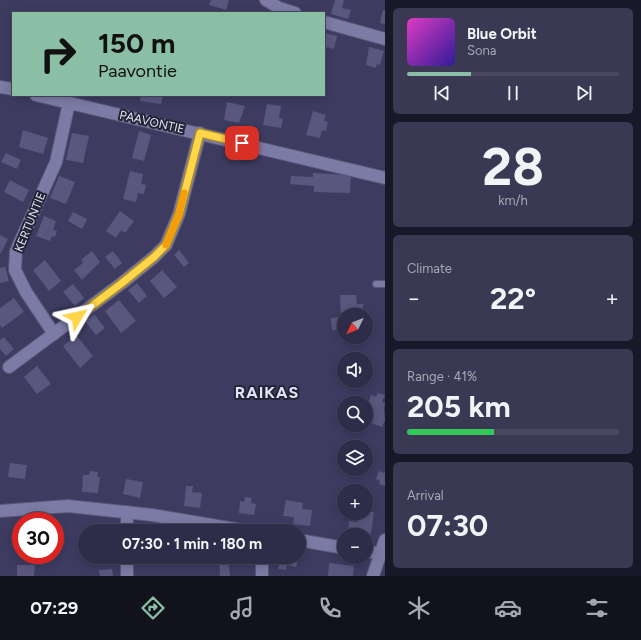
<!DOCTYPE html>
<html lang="en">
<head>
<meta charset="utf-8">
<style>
	body { margin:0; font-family:Figtree,sans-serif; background:#3a3852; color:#f1f3f6; height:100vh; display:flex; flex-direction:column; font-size:15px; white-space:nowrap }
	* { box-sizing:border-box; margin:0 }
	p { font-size:13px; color:#a7a7b4 }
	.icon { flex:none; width:22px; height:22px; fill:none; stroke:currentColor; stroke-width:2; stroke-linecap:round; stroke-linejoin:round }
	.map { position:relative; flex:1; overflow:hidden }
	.side { display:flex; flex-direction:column; gap:8px; padding:8px; background:#191828; width:256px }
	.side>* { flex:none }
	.guide { position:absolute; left:12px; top:12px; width:313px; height:84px; border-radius:0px; box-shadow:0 2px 10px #0003,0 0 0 1px #494860; background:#8abfa5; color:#111; overflow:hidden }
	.needle { width:26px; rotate:227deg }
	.tools { position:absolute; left:337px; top:308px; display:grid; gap:8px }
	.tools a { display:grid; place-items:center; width:36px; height:36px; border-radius:50%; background:#2e2c48; box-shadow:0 2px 10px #0003,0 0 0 1px #494860; font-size:20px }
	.speed { position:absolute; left:12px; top:512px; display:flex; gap:8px; font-size:20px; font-weight:700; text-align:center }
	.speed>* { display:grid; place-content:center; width:52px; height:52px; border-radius:50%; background:#2e2c48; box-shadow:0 2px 10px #0003,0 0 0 1px #494860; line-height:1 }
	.speed .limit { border:6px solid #d22; background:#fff; color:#111 }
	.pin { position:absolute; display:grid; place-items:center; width:34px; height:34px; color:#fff; margin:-17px; border-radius:8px; box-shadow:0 2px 6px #0006 }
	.me { position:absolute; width:44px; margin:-22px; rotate:54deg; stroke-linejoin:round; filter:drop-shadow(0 0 3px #0008) }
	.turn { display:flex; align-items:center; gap:14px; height:84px; padding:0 20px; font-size:18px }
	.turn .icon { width:52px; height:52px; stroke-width:2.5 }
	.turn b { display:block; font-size:28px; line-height:34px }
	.big { font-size:30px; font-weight:700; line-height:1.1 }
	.side .tile { flex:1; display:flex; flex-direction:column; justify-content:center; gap:6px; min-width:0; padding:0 14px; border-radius:6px; background:#3a3852 }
	.side .dial { align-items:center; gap:0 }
	.dial b { font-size:52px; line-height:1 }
	.song { display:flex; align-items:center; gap:12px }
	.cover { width:48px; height:48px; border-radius:6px; background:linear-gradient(135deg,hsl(310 70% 55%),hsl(250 70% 35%)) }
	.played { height:4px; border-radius:2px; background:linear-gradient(90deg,#8abfa5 30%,#494860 30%) }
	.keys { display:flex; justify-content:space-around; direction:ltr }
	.heat { display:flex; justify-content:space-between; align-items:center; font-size:22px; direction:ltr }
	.charge { height:6px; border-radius:3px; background:linear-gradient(90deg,#34c759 41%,#494860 0) }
	.trip { position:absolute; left:78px; top:524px; width:228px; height:40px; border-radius:20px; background:#2e2c48; box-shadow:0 2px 10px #0003,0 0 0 1px #494860; font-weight:700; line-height:40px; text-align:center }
	.dock { display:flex; height:64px; justify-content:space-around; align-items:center; background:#12121d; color:#a7a7b4 }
	.dock .icon { width:28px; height:28px }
	.dock .active { color:#8abfa5 }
	.dock b { font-size:18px; color:#f1f3f6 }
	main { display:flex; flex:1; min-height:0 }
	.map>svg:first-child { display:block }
</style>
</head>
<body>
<main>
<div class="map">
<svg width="385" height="576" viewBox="0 0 385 576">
	<rect width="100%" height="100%" fill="#3d3b60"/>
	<g fill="#59577e">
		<polygon points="211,0 229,0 226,10 209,5"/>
		<polygon points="335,0 344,0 342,8 351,10 348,19 331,14"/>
		<polygon points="383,10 385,10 385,24 380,23"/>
		<polygon points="324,33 337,36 334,49 327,47 325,53 324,52"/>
		<polygon points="369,47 384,51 380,65 377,64 376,68 366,65"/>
		<polygon points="141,95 163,95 161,104 140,101"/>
		<polygon points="227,102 245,106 239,123 224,120"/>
		<polygon points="267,104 281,106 279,118 283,119 281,128 263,125"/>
		<polygon points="313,111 326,115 324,121 328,122 326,131 322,130 320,138 306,135"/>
		<polygon points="23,130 48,138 43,154 19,147"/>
		<polygon points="139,131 151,135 144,161 132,158"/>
		<polygon points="72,133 89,136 83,163 66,160"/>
		<polygon points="6,153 21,160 17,169 1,162"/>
		<polygon points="130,171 143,174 141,184 146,185 144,194 138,193 136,202 123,199"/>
		<polygon points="313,173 351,175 350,193 314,192 314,186 290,184 291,176 313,177"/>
		<polygon points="59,176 75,182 66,204 50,198"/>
		<polygon points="10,180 29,190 23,202 4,192"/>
		<polygon points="120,211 134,221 125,233 121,230 116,238 106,231"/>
		<polygon points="73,212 87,219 82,229 68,221"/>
		<polygon points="44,216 56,221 53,230 57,231 55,237 52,236 50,241 36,236"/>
		<polygon points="0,235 8,239 1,253 0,252"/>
		<polygon points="179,250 189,263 184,267 174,255"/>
		<polygon points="92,251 100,262 82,280 74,270 83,263 81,260"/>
		<polygon points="113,251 122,263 115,269 105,257"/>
		<polygon points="45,260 61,281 49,291 33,270"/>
		<polygon points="5,267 9,281 0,283 0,268"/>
		<polygon points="162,270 177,287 164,298 150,281"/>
		<polygon points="137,283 147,296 139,303 128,290"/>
		<polygon points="73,284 84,298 75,306 63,292"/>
		<polygon points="340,295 356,295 357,304 363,304 363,315 344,315 344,330 332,330 331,318 341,317"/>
		<polygon points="14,298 24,312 2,328 0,325 0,308"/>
		<polygon points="119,300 136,321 121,333 105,311"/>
		<polygon points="94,314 105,328 96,335 85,321"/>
		<polygon points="76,335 93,356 80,368 63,346"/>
		<polygon points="4,337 14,349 6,356 0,349 0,340"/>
		<polygon points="37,366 51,384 37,394 24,377"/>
		<polygon points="378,393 385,395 382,402 385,403 384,409 385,420 382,427 366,421 366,409 371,395 376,397"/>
		<polygon points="10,463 27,465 25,479 8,477"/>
		<polygon points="385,470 385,486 379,484 380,481 376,479 379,471 384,473"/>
		<polygon points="90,471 98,472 97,477 100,477 98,493 82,492 83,475 89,475"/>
		<polygon points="126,479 143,482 140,498 123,494"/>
		<polygon points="186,486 193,486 192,492 202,493 200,508 184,506"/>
		<polygon points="245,497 252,498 251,503 256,504 254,515 239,513 240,501 244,502"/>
		<polygon points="286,500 303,503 302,509 312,510 310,526 293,524 294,517 283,516"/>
		<polygon points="366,511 374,512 371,534 348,532 349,521 358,522 359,513 366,513"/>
		<polygon points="219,557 228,557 230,576 220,576"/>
		<polygon points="271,557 299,557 296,567 287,565 286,570 278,569 279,564 270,562"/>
		<polygon points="329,563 354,566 353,576 328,576"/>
		<polygon points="17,565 35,565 34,576 17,576"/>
		<polygon points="112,569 113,576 100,576 99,570"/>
	</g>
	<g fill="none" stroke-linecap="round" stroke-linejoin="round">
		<g stroke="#595777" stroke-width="8">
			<polyline id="lane" points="376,284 385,284"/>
		</g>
		<g stroke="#595777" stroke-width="14">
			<g id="street">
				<polyline points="266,0 279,8 295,13"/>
				<polyline points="324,22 385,39"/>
				<polyline points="0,87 13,89"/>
				<polyline points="36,95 385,178"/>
				<polyline points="54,334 26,292 15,270 16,251 56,162 69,103"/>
				<polyline points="9,367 122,283 154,257 166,245 179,214 200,133"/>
				<polyline points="127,512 127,531"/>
				<polyline points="262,557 262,576"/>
				<polyline points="127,576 127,557"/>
				<polyline points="373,576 385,540"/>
			</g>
		</g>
		<g stroke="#595777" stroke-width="14">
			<g id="secondary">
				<polyline points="0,511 68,506 152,515 247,531"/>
				<polyline points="299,540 344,548"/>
				<polyline points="366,551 385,555"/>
			</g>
		</g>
		<use href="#lane" stroke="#7c7ba5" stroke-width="6"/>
		<use href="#street" stroke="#7c7ba5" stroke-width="12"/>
		<use href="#secondary" stroke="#7c7ba5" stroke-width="12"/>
	</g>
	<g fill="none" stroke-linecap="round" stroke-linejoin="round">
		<g stroke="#a68a30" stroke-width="10">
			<polyline id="route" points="77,317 122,283 154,257 166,245 179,214 200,133 242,143"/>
		</g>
		<use href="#route" stroke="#ffd54a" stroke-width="7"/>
		<polyline stroke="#f59e0b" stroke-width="7" points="166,245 179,214 184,193"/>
	</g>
	<g text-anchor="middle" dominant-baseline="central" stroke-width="4" stroke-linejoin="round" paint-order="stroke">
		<g font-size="12" fill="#e3e3fa" stroke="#252435">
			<text transform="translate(152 122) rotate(13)">PAAVONTIE</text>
			<text transform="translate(30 222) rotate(-68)">KERTUNTIE</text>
		</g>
		<g font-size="16" font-weight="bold" letter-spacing="1" fill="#e3e3fa" stroke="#252435">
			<text x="267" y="392">RAIKAS</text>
		</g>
	</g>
</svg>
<div class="tools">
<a><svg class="needle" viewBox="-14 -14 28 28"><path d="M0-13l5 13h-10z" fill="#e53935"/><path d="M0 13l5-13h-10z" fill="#a7a7b4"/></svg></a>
<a><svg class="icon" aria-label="sound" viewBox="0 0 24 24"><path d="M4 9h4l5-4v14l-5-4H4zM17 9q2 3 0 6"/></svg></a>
<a><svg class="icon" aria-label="search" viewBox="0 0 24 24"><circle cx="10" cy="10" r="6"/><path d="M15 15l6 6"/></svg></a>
<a><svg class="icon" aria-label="layers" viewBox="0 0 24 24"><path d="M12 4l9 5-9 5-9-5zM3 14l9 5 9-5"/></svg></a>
<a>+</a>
<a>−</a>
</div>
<div class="speed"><div class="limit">30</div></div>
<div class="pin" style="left:242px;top:143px;background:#d93025"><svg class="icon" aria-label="arrive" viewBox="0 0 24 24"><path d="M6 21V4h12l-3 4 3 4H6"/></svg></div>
<svg class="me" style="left:77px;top:317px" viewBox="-20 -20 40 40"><path d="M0-17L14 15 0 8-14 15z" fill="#ffd54a" stroke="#fff" stroke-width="4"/></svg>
<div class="trip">07:30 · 1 min · 180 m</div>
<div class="guide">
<div class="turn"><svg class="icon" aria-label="right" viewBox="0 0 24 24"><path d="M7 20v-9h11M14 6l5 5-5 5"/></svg><div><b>150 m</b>Paavontie</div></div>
</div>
</div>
<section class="side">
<div class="tile">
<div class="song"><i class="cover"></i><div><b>Blue Orbit</b><p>Sona</p></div></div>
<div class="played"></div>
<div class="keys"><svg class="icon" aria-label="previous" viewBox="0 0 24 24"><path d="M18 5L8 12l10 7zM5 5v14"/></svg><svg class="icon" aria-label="pause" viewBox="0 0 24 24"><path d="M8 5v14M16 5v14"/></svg><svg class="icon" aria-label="next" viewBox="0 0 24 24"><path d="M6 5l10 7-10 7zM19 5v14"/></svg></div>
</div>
<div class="tile dial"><b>28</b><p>km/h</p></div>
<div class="tile"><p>Climate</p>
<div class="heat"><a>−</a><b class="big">22°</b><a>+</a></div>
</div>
<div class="tile"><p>Range · 41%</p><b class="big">205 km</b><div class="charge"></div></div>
<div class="tile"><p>Arrival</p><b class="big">07:30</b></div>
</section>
</main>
<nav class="dock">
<b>07:29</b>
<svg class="icon active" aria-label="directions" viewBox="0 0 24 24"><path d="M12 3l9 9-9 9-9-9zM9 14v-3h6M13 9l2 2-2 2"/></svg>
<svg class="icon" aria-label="music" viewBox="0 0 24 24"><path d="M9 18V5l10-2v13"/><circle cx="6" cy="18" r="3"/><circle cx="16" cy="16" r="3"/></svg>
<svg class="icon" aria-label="phone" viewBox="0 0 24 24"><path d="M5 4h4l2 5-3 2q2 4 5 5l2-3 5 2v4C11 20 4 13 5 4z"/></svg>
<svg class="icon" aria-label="climate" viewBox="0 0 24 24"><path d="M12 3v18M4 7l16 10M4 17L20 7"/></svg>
<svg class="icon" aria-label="car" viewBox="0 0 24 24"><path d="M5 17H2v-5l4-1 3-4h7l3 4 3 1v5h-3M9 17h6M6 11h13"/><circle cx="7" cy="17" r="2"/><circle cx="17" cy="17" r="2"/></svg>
<svg class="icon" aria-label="filters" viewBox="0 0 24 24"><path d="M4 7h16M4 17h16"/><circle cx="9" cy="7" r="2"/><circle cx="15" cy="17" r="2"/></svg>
</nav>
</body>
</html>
